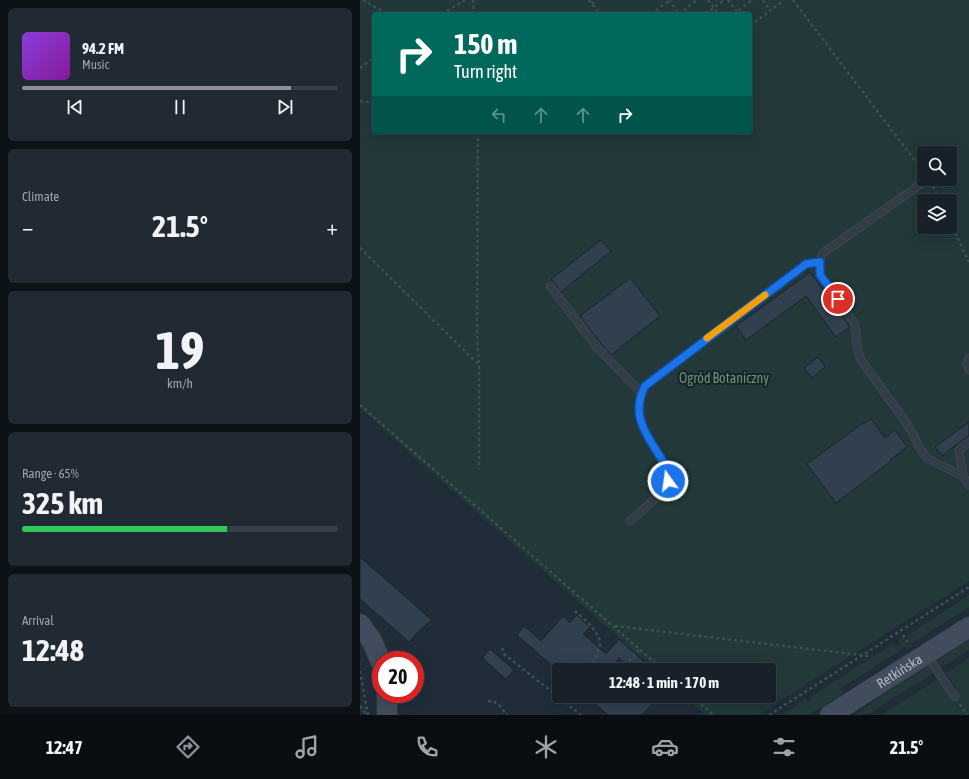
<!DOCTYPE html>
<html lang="en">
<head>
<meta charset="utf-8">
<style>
	body { margin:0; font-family:"Asap Condensed",sans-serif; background:#212932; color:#f1f3f6; height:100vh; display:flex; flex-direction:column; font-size:15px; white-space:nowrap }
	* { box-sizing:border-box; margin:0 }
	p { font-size:13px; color:#9fa3a8 }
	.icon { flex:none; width:22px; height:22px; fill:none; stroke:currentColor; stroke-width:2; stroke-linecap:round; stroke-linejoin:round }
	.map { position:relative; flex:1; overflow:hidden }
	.drawer { display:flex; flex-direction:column; gap:8px; padding:8px; background:#0d1217; width:360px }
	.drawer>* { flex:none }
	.top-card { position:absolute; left:12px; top:12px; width:380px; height:122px; border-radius:4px; box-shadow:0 4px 16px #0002,0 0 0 1px #363e47; background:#00695c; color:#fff; overflow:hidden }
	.tools { position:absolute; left:557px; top:146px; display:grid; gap:8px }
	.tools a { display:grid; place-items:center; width:40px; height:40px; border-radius:4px; background:#18212a; box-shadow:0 4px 16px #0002,0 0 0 1px #363e47; font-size:20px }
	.speed { position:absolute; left:12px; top:651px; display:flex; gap:8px; font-size:20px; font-weight:700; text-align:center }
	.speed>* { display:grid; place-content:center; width:52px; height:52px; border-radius:50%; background:#18212a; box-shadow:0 4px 16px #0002,0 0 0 1px #363e47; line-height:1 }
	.speed .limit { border:6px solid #d22; background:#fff; color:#111 }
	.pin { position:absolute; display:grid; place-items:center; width:34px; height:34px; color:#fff; margin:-17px; border:2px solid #fff; border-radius:50%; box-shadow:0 1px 4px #0007 }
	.me { position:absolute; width:44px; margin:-22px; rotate:346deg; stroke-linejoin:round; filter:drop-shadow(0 0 3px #0008) }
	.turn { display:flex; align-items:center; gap:14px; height:84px; padding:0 16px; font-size:18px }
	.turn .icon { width:52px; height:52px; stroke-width:2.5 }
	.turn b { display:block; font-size:28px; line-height:34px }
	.lanes { display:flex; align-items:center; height:38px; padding:0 16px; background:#0003; justify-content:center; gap:20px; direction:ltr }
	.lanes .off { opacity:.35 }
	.big { font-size:30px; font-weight:700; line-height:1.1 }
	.drawer .widget { flex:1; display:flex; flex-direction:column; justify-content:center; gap:6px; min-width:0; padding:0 14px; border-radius:6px; background:#212932 }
	.drawer .dial { align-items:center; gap:0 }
	.dial b { font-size:52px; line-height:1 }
	.song { display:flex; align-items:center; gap:12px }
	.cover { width:48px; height:48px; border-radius:6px; background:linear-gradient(135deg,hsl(270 70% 55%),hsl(290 70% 35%)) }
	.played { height:4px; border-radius:2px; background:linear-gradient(90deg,#8c9099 85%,#363e47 85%) }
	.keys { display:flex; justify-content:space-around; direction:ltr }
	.heat { display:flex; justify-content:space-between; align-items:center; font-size:22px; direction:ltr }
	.charge { height:6px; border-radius:3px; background:linear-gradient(90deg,#34c759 65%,#363e47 0) }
	.trip { position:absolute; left:192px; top:663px; width:224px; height:40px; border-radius:4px; background:#18212a; box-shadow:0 4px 16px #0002,0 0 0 1px #363e47; font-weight:700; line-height:40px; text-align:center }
	.tab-bar { display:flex; height:64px; justify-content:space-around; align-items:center; background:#0a0d11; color:#9fa3a8 }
	.tab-bar .icon { width:28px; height:28px }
	.tab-bar .selected { color:#8c9099 }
	.tab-bar b { font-size:18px; color:#f1f3f6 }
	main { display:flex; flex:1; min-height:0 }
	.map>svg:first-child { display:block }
</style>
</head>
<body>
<main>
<section class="drawer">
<div class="widget">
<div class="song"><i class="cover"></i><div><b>94.2 FM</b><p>Music</p></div></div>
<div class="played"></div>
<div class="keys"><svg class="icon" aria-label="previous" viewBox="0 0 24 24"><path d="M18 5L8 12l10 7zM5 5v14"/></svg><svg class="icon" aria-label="pause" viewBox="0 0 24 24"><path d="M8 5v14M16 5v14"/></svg><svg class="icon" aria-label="next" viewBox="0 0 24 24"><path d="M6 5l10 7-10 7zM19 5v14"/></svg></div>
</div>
<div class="widget"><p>Climate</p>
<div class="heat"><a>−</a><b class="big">21.5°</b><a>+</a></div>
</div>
<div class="widget dial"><b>19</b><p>km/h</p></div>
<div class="widget"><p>Range · 65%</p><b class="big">325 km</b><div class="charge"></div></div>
<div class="widget"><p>Arrival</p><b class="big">12:48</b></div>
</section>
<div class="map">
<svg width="609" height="715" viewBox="0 0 609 715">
	<rect width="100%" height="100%" fill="#202c38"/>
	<g fill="#223839" fill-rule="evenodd">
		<path d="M 0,0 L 609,0 L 609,581 L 398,715 L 345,715 L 324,696 L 409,696 L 409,670 L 295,670 C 197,582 97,496 0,408 ZM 14,14 L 390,14 L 390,132 L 14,132 ZM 564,153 L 590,153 L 590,179 L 564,179 ZM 564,201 L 590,201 L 590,227 L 564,227 Z"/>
		<polygon points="609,595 609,607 551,644 546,636"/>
		<polygon points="543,637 549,645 480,689 483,693 449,715 422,715 446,699 448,703 452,701 450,697 534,643 537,647 541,645 538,641"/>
		<polygon points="609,640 609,650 580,668 576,661"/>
		<polygon points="609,658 609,715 521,715 578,679 592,699 599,694 586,673"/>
		<polygon points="570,665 575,672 508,714 496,715 518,698"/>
	</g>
	<g fill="#31404f" stroke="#1b242f">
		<polygon points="241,240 251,251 201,292 191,279"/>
		<polygon points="450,272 490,327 476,337 446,296 386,340 376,326"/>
		<polygon points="270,278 300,316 251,355 232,332 220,316"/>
		<polygon points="458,357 465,367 452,378 444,368"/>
		<polygon points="511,419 525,438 535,430 547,447 530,460 531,461 476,503 447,464 503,423 503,424"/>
		<polygon points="609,422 609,435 582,456 575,447"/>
		<polygon points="0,557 72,620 60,630 49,642 0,599"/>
		<polygon points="217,615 230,627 223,634 246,654 259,639 293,670 273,670 259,658 249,670 197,670 157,635 164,626 181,641 203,616 210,623"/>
		<polygon points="130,649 154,670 146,679 122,658"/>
		<polygon points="226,696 267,696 274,702 279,696 300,696 282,715 248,715"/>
	</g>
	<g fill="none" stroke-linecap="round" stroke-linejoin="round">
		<g stroke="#3d4652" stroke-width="9">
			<g id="lane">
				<path d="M 568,179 L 463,253 C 459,260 459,268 460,275 L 495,324 L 497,347 L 501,360 L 548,425 L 561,450 L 568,459 L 603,476 L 609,485"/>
				<polyline points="190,286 237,347 281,393"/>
				<polyline points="609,358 607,364 609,370"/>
				<polyline points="603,476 599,450 609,442"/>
				<path d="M 270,521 C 283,509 311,490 308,471 C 293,445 269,418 285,386 L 446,264 L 460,262"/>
				<polyline points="566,654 595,697"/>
			</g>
		</g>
		<g stroke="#3d4652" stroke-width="21">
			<g id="secondary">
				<polyline points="0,624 12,641 21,662"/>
				<polyline points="27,694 27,715"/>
				<path id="s1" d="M 470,715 L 609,627"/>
			</g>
		</g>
		<g stroke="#3a5152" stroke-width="2.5" stroke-dasharray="3 3" stroke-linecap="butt">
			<polyline points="3,0 27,14"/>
			<polyline points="113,0 114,14"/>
			<polyline points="229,0 240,14"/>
			<polyline points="309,0 319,14"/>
			<polyline points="348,0 359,14"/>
			<polyline points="368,0 377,12"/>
			<polyline points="403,0 410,10"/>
			<polyline points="433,0 562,170"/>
			<polyline points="232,4 237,0"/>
			<polyline points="82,14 105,0"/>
			<polyline points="291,14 310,0"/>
			<polyline points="319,14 337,0"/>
			<polyline points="346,14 364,0"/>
			<polyline points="374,14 392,0"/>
			<polyline points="390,26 424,0"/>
			<polyline points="0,68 14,58"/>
			<polyline points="0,101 14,103"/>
			<polyline points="118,132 117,335 119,365"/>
			<polyline points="573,186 580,201"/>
			<polyline points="590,222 609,262"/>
			<polyline points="0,248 119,365 119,469"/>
			<polyline points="0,405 303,670"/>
			<path d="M 215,611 C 223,618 240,632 240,643 C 240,650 235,657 232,664 L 233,668 L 236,670"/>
			<polyline points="255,626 509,656"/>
			<polyline points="543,635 550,646"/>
			<polyline points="142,648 144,654 221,715"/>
			<polyline points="261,670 280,649"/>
			<polyline points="0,671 8,715"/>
			<polyline points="332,696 353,715"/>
			<polyline points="128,701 133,701 139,705 147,715"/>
			<polyline points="600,704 607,715"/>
			<polyline points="0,706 7,715"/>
			<polyline points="409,715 609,587"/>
		</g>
		<use href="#lane" stroke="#333d48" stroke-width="7"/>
		<use href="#secondary" stroke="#414d5c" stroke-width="19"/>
	</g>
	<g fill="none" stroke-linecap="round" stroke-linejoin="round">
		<g stroke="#114b97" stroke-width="10">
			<path id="route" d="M 308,481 C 310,472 306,466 301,458 C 286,434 270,415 285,386 L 446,264 L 460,262 L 460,275 L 478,299"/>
		</g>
		<use href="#route" stroke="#1a73e8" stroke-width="7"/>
		<polyline stroke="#f59e0b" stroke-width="7" points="347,338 405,295"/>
	</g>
	<g text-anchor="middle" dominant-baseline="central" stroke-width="4" stroke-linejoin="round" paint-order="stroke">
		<g font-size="14" fill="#65966d" stroke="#19222d">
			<text x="364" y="378">Ogród Botaniczny</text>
		</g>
		<g font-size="14" fill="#adb8c5" stroke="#19222d">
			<text stroke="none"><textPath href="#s1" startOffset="82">Retkińska</textPath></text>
		</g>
	</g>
</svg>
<div class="tools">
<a><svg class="icon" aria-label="search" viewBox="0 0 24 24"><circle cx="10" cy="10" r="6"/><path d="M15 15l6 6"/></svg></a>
<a><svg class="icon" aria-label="layers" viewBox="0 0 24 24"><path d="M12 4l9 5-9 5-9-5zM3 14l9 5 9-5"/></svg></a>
</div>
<div class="speed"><div class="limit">20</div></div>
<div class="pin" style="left:478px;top:299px;background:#d93025"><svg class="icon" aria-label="arrive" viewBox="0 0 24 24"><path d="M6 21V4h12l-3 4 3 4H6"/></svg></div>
<svg class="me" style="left:308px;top:481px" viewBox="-20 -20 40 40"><circle r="17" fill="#1a73e8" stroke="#fff" stroke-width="3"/><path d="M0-11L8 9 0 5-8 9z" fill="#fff"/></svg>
<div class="trip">12:48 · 1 min · 170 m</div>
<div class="top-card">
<div class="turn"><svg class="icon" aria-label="right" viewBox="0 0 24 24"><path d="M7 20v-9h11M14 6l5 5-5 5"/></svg><div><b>150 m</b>Turn right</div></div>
<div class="lanes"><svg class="icon off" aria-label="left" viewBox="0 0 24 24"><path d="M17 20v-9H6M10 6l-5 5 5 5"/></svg><svg class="icon off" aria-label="ahead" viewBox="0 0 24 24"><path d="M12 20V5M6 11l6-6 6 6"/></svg><svg class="icon off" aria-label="ahead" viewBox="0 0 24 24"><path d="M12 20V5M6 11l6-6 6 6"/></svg><svg class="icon" aria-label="right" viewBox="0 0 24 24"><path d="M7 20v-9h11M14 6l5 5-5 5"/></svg></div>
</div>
</div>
</main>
<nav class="tab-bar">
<b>12:47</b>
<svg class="icon selected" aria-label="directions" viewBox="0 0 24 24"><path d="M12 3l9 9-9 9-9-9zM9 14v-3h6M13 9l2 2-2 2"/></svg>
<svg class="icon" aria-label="music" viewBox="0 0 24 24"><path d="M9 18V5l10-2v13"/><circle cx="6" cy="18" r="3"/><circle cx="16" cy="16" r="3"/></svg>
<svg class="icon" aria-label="phone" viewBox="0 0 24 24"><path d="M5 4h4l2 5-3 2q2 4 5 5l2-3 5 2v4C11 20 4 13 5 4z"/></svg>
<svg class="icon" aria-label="climate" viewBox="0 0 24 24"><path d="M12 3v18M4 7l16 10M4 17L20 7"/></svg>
<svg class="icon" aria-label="car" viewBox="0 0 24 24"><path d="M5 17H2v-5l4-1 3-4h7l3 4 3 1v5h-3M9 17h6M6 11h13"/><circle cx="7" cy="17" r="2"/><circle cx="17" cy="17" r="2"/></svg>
<svg class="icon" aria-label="filters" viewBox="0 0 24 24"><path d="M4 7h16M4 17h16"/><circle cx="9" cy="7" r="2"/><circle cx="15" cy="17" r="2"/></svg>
<b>21.5°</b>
</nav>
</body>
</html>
